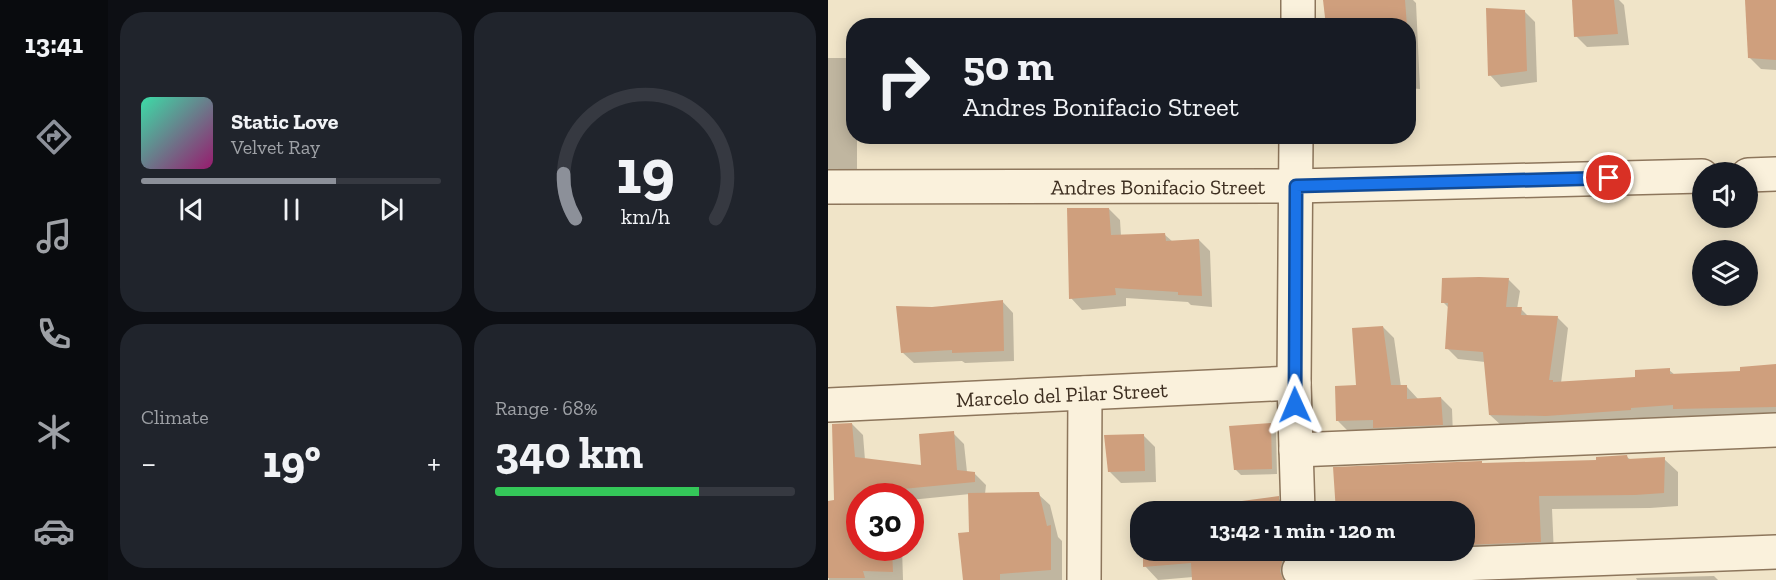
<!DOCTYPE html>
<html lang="en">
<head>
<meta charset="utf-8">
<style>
	body { margin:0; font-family:"Zilla Slab",serif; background:#20242c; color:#f1f3f6; height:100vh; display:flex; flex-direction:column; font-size:22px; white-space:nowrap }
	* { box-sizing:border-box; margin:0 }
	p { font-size:20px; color:#9ea1a6 }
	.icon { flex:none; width:33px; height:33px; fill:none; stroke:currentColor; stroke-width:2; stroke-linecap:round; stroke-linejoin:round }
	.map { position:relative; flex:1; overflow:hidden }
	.details { display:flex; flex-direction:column; gap:12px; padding:12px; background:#0d0f14; width:720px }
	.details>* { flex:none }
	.banner { position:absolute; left:18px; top:18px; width:570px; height:126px; border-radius:24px; box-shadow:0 3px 15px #0003; background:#171b24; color:#f1f3f6; overflow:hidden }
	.fabs { position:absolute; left:864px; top:162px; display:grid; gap:12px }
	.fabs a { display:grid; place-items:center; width:66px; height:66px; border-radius:50%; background:#171b24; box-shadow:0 3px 15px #0003; font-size:30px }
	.speed { position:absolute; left:18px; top:483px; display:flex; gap:12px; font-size:30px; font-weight:700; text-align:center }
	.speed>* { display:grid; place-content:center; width:78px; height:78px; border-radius:50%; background:#171b24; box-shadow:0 3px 15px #0003; line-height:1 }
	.speed .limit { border:9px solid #d22; background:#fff; color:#111 }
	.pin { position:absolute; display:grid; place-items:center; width:51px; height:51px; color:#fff; margin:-26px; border:3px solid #fff; border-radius:50%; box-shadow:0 2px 6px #0007 }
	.me { position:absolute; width:66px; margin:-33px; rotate:359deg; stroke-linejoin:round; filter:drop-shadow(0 0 4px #0008) }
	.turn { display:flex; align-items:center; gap:21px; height:126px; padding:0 18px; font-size:27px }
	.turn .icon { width:78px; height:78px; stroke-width:2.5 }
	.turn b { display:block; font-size:42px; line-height:51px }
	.big { font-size:45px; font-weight:700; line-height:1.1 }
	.details .tile { flex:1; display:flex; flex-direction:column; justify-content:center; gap:9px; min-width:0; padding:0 21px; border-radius:24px; background:#20242c }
	.details .dial { align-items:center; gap:0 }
	.dial svg { height:156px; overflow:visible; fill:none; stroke:#363941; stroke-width:7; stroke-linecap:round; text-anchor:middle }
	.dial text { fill:#f1f3f6; stroke:none }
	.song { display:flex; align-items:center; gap:18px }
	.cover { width:72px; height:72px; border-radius:9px; background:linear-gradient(135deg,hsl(160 70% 55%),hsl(320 70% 35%)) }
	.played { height:6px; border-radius:3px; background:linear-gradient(90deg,#8c9099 65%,#363941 65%) }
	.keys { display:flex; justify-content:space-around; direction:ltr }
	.heat { display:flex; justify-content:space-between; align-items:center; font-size:33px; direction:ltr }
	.charge { height:9px; border-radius:4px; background:linear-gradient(90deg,#34c759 68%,#363941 0) }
	.details .tiles { flex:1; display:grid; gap:12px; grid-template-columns:repeat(2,1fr) }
	.trip { position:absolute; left:302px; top:501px; width:345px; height:60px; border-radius:24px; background:#171b24; box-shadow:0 3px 15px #0003; font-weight:700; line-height:60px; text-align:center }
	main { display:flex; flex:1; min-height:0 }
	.dock { display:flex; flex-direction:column; width:108px; justify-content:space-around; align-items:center; background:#090b0e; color:#9ea1a6 }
	.dock .icon { width:42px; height:42px }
	.dock .active { color:#8c9099 }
	.dock b { font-size:27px; color:#f1f3f6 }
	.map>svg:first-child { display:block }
</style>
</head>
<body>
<main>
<nav class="dock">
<b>13:41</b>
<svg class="icon active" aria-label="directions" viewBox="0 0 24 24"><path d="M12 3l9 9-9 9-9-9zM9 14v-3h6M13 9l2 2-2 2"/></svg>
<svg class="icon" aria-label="music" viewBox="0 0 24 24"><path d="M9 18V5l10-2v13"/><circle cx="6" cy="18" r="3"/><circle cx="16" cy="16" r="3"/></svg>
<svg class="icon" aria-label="phone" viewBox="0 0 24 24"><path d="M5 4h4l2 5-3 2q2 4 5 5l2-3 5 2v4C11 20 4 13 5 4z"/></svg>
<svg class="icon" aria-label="climate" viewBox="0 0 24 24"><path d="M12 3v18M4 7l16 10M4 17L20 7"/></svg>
<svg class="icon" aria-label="car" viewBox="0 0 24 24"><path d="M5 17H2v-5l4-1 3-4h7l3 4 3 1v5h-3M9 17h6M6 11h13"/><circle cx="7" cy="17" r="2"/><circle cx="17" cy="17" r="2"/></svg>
</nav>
<section class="details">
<div class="tiles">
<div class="tile">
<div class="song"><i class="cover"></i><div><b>Static Love</b><p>Velvet Ray</p></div></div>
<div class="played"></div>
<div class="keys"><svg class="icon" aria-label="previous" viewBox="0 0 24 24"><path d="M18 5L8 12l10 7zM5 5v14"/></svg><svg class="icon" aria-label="pause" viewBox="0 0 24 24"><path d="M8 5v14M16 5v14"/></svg><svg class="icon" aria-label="next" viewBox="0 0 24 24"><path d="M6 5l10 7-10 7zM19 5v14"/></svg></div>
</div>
<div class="tile dial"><svg viewBox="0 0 100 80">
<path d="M14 69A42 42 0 1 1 86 69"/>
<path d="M14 69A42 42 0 0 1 8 46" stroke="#8c9099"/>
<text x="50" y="56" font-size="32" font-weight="700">19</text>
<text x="50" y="72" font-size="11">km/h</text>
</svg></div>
<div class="tile"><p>Climate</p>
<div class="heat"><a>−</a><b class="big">19°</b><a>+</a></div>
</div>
<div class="tile"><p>Range · 68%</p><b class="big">340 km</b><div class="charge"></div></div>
</div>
</section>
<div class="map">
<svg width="948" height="580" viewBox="0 0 948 580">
	<rect width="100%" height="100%" fill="#f0e4c8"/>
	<g fill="#0003">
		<polygon points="497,0 585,0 588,3 592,89 580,88 580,26 499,26"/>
		<polygon points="745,0 791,0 796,5 801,45 759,47 748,36"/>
		<polygon points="918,0 948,0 948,70 933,69 922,58"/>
		<polygon points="696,11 707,22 709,82 673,87 662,75"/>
		<polygon points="0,58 19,58 26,65 26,136 29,136 29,179 0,184"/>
		<polygon points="281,209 292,220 293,236 337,235 345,242 371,240 382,251 384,307 363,305 360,302 298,298 298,306 254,310 243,298"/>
		<polygon points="681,280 692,291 689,309 693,309 701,317 729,317 740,328 733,383 809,379 841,370 847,375 914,373 948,365 948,418 858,420 854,416 813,419 813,421 674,426 662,415 657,362 630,359 619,348 622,309 615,302"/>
		<polygon points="174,301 185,313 186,361 137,363 134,361 86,363 74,352 104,309"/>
		<polygon points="555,327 566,338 573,387 579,387 590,399 613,398 624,409 625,436 521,432 510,421 530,386"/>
		<polygon points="24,424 35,435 37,460 95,467 125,433 136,444 139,472 146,473 158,485 157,494 210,494 222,505 230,537 234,541 234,580 136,580 143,534 142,494 82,500 82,496 32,496 32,548 74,548 75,580 1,580 0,502 8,501"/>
		<polygon points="443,425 448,430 449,474 413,475 407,469"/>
		<polygon points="316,436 327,447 328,482 293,483 282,472"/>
		<polygon points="799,457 803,460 836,459 850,472 850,506 822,508 724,509 726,555 466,580 365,580 365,577 330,580 317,566 316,550 636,550 636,512 490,512 490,502 509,502 655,465 770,461"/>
		<polygon points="450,498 464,512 343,512"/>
		<polygon points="886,576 890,580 809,580 808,578"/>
	</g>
	<g fill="#cf9f7d">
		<polygon points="495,0 577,0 579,26 498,26"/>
		<polygon points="744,0 786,0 790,34 746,37"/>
		<polygon points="917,0 948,0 948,60 920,58"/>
		<polygon points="658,8 697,10 699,71 660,76"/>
		<polygon points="239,208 281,208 283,235 337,233 338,241 371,239 374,296 350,295 350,292 287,288 288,295 241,299"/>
		<polygon points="651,277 681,278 678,307 694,307 693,315 730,316 721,380 725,380 725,382 807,377 807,370 842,368 842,374 912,371 912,367 948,364 948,407 845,409 845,405 803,408 803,410 718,416 661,415 655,352 617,349 620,303 613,303 614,278"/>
		<polygon points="175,300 176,351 124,353 124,350 73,353 68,306 104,307"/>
		<polygon points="555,326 563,385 579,385 579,399 613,397 615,425 545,428 545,420 508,421 507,386 528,385 524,328"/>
		<polygon points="24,423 27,457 93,465 91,434 126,431 129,470 147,472 147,482 54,491 54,492 32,493 32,548 64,548 65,572 35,571 37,578 0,578 0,501 6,500 4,424"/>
		<polygon points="443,423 444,469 406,470 401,426"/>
		<polygon points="316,434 317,471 280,472 276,435"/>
		<polygon points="799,455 800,459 837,457 836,493 807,495 711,496 713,542 636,545 636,512 508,512 505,467 654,461 654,463 768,460 768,457"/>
		<polygon points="211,492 219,526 223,525 223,570 172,574 172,580 135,580 130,533 141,532 140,493"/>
		<polygon points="451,496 451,512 331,512"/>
		<polygon points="315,550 454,550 454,562 452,571 455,580 364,580 363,563 315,567"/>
	</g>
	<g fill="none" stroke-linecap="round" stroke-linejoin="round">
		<g stroke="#8d765c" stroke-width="36">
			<g id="minor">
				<polyline points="470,26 470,0"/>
				<polyline points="468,136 466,383 470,512"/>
				<polyline points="920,175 948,174"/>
				<path id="s1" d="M 0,187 L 468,186 L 874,176"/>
				<path id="s2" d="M 0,405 L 466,383"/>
				<polyline points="468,450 948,430"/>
				<polyline points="471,570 948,552"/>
				<polyline points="256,580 257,393"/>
			</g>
		</g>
		<use href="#minor" stroke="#faf1dc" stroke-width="33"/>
	</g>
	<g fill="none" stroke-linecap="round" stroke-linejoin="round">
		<g stroke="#114b97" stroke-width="15">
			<polyline id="route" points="467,405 468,186 781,178"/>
		</g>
		<use href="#route" stroke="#1a73e8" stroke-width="10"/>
	</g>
	<g text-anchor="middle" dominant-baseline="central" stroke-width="6" stroke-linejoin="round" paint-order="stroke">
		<g font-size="21" fill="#3d2e20" stroke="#f7eed8">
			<text stroke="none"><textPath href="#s1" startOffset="330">Andres Bonifacio Street</textPath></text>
			<text stroke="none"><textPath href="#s2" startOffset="234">Marcelo del Pilar Street</textPath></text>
		</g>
	</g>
</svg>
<div class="fabs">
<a><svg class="icon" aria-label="sound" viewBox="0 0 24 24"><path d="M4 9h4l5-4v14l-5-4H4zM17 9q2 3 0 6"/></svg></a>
<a><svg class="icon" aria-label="layers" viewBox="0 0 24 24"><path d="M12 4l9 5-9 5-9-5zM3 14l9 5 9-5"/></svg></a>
</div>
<div class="speed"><div class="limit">30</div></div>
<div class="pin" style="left:781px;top:178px;background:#d93025"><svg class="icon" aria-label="arrive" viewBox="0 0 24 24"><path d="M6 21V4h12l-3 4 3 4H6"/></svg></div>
<svg class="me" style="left:467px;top:405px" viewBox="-20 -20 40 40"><path d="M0-17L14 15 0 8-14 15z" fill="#1a73e8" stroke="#fff" stroke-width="4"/></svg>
<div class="trip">13:42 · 1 min · 120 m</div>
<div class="banner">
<div class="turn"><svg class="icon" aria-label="right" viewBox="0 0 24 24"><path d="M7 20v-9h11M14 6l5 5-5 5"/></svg><div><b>50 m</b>Andres Bonifacio Street</div></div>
</div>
</div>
</main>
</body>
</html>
